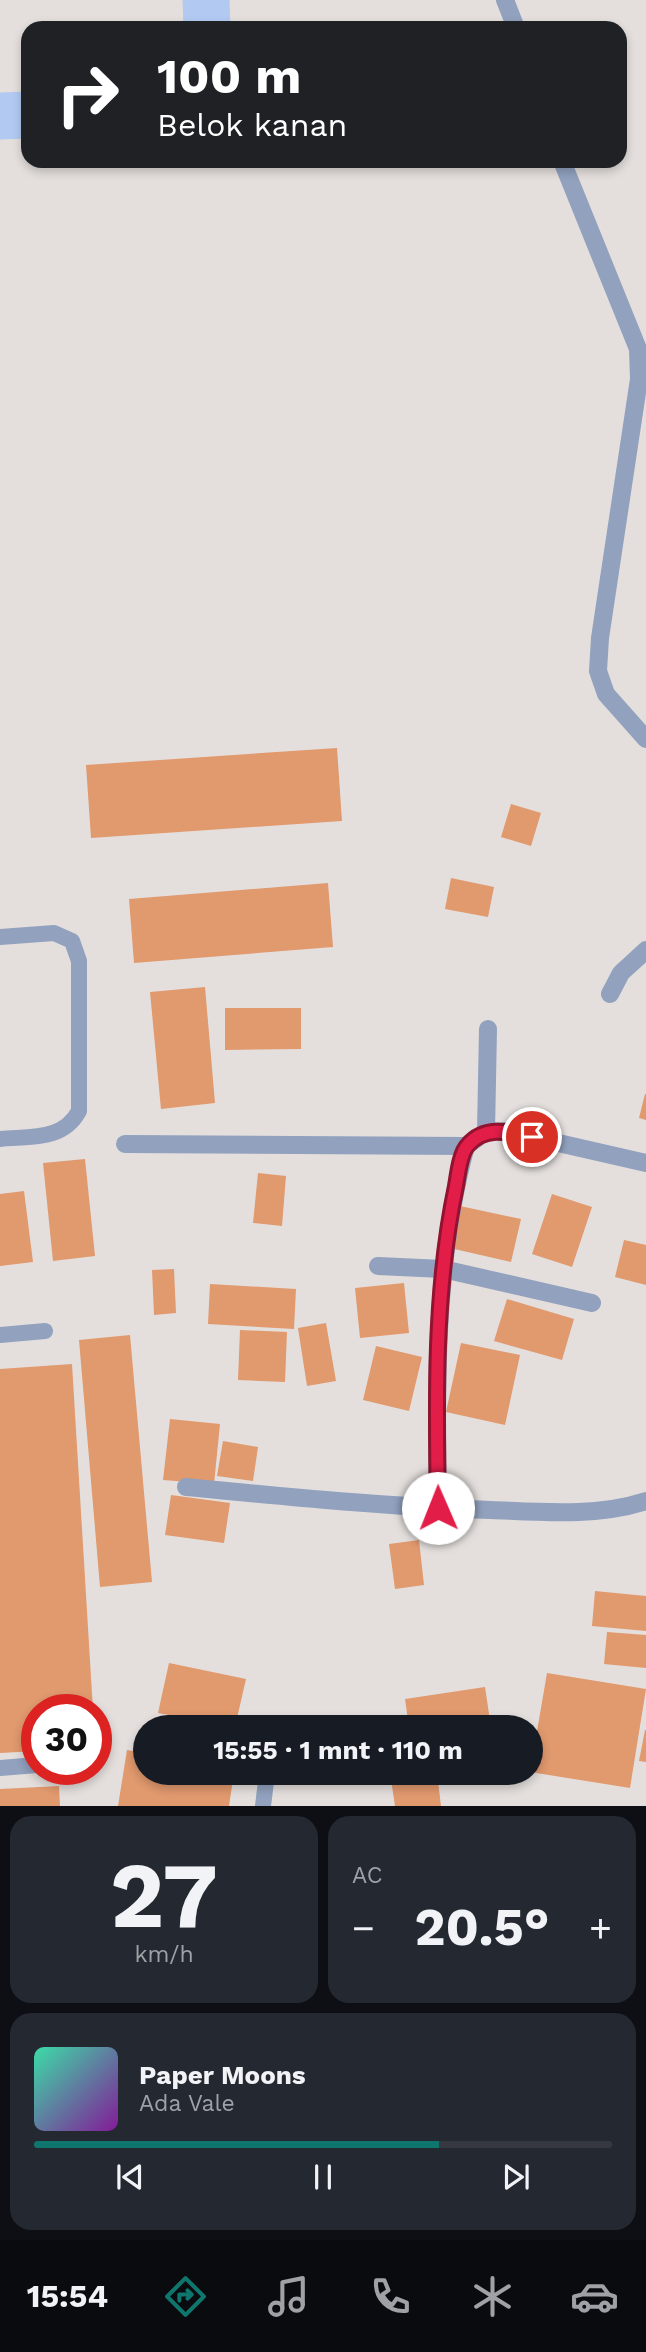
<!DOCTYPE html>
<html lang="id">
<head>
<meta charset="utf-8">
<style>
	body { margin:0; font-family:"Work Sans",sans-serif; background:#242831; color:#f1f3f6; height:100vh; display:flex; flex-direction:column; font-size:26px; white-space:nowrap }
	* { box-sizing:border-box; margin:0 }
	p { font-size:23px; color:#9ea1a6 }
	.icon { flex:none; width:38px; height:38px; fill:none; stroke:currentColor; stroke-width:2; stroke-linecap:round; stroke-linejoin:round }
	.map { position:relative; height:1806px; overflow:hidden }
	.sheet { display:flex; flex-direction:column; gap:10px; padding:10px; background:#0d0f14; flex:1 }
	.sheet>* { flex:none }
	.hud { position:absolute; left:21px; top:21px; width:606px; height:147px; border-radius:21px; box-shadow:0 4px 10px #0003; background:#202124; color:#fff; overflow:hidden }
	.speed { position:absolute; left:21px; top:1694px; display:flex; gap:14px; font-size:35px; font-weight:700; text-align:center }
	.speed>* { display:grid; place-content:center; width:91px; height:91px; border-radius:50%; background:#171b24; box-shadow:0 4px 10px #0003; line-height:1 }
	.speed .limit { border:10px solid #d22; background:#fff; color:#111 }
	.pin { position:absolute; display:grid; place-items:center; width:60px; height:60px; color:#fff; margin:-30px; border:4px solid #fff; border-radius:50%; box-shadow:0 2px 7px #0007 }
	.me { position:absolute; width:77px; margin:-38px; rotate:359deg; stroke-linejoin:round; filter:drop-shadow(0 0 5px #0008) }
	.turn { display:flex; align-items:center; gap:24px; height:147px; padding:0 21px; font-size:32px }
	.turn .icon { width:91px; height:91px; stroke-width:2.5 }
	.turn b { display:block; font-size:49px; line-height:60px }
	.big { font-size:52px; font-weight:700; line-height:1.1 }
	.sheet .tile { flex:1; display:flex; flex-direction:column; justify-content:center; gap:10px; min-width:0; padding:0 24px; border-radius:21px; background:#242831 }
	.sheet .dial { align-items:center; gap:0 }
	.dial b { font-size:91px; line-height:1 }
	.song { display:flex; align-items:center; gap:21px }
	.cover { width:84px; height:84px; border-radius:10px; background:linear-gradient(135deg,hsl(160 70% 55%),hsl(290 70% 35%)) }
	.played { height:7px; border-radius:4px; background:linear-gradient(90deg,#0f766e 70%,#363941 70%) }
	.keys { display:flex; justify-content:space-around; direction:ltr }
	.heat { display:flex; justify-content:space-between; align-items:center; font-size:38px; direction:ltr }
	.sheet .tiles { flex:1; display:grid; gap:10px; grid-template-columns:1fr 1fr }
	.tile:last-child { grid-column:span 2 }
	.trip { position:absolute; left:133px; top:1715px; width:410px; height:70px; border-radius:35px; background:#171b24; box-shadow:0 4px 10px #0003; font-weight:700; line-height:70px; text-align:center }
	.dock { display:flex; height:112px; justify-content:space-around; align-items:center; background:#090b0e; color:#9ea1a6 }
	.dock .icon { width:49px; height:49px }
	.dock .current { color:#0f766e }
	.dock b { font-size:32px; color:#f1f3f6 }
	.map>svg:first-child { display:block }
</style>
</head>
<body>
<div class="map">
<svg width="646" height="1806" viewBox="0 0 646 1806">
	<rect width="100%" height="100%" fill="#e4dfdc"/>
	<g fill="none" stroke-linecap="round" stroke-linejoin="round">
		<g stroke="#b2caf2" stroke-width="47">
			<polyline points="206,0 207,28"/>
			<polyline points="0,116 28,115"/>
		</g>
	</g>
	<g fill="#e1996e">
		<polygon points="337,748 342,821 91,838 86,765"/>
		<polygon points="511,804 541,813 531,846 501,837"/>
		<polygon points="451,878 494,887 488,917 445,909"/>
		<polygon points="328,883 333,947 134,963 129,899"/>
		<polygon points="205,987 215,1103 161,1109 150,992"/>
		<polygon points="225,1008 301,1008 301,1049 225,1050"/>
		<polygon points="645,1094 646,1094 646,1120 639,1118"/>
		<polygon points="85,1159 95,1256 53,1261 43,1163"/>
		<polygon points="258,1173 286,1176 282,1226 253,1223"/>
		<polygon points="24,1191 33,1262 0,1266 0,1194"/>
		<polygon points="552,1194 592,1207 572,1267 532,1254"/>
		<polygon points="460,1206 521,1219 511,1262 450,1248"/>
		<polygon points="624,1240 646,1245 646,1285 615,1277"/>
		<polygon points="174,1269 176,1313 154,1315 152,1270"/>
		<polygon points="404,1283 409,1333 360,1338 355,1288"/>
		<polygon points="210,1284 296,1289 294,1329 208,1324"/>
		<polygon points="507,1299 574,1319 562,1360 494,1341"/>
		<polygon points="326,1323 336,1381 307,1386 298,1328"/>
		<polygon points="240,1330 287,1332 285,1382 238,1380"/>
		<polygon points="130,1335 152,1582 100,1587 79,1340"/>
		<polygon points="461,1343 520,1355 505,1425 446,1412"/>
		<polygon points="376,1346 422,1357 409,1411 363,1400"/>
		<polygon points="72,1364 93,1710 37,1710 37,1751 0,1753 0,1369"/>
		<polygon points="170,1419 220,1424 214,1484 163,1480"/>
		<polygon points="223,1441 258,1447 253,1481 217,1476"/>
		<polygon points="171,1495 230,1503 224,1543 165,1535"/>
		<polygon points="419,1540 424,1585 395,1589 389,1544"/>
		<polygon points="595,1591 646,1596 646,1631 592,1626"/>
		<polygon points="607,1632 646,1635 646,1668 604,1664"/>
		<polygon points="169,1663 246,1679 235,1727 158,1713"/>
		<polygon points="547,1673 646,1689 630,1788 530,1772"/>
		<polygon points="485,1687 491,1727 409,1727 405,1699"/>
		<polygon points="645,1730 646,1730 646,1762 639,1761"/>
		<polygon points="127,1750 145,1753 145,1773 234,1773 229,1806 118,1806"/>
		<polygon points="390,1773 437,1773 441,1806 395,1806"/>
		<polygon points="59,1786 60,1806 0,1806 0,1789"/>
	</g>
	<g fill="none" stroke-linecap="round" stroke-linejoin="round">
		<g stroke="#91a1be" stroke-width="16">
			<path d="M 0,937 L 54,933 L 72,941 L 79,961 L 79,1111 C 63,1141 30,1136 0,1139"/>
			<polyline points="0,1335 45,1331"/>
			<polyline points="0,1768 37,1765"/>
			<polyline points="263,1806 267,1773"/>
		</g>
		<g stroke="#91a1be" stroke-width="18">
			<polyline points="505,0 516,28"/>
			<polyline points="562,161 638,349 639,379 600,638 598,671 606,694 646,739"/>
			<polyline points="610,994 621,973 646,950"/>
			<polyline points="486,1132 488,1029"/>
			<polyline points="125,1144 466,1146"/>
			<polyline points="378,1266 443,1269 592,1303"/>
			<path d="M 186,1487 C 288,1497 389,1507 491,1510 C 542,1512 597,1517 646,1501"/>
			<path d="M 438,1508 C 436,1387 434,1264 466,1146 L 486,1132 L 506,1131 L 646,1163"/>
		</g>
	</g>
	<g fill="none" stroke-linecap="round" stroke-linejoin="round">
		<g stroke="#92132f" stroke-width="18">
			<path id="route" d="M 438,1508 C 436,1402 434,1290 456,1186 C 458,1175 460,1153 468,1145 C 485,1125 509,1132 532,1137"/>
		</g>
		<use href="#route" stroke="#e11d48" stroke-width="12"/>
	</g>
</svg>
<div class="speed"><div class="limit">30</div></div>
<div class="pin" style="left:532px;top:1137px;background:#d93025"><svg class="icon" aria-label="arrive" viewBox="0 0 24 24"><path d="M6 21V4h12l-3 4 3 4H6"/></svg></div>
<svg class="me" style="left:438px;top:1508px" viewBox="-20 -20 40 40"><circle r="19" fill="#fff"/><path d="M0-13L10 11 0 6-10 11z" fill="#e11d48"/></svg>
<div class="trip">15:55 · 1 mnt · 110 m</div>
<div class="hud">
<div class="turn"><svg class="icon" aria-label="right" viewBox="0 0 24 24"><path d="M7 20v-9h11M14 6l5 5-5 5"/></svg><div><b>100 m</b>Belok kanan</div></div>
</div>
</div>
<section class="sheet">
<div class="tiles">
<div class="tile dial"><b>27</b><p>km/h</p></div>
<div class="tile"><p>AC</p>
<div class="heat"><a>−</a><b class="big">20.5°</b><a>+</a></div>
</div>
<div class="tile">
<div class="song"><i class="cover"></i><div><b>Paper Moons</b><p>Ada Vale</p></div></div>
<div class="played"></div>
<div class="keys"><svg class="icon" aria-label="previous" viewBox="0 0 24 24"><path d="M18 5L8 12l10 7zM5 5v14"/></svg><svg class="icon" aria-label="pause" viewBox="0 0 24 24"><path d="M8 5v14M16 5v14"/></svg><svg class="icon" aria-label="next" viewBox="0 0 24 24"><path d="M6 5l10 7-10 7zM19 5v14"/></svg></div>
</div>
</div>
</section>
<nav class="dock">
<b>15:54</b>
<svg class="icon current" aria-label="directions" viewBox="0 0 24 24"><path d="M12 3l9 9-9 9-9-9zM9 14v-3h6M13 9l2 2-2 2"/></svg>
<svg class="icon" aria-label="music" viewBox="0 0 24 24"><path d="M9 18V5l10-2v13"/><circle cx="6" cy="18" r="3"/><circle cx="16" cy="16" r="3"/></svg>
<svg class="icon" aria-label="phone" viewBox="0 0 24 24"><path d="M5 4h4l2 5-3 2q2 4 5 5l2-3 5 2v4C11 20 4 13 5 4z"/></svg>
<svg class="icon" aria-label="climate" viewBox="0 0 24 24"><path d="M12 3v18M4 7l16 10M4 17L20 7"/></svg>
<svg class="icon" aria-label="car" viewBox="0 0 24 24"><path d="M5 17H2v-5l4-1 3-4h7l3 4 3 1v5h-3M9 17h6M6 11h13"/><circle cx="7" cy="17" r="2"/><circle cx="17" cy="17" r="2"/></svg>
</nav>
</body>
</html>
